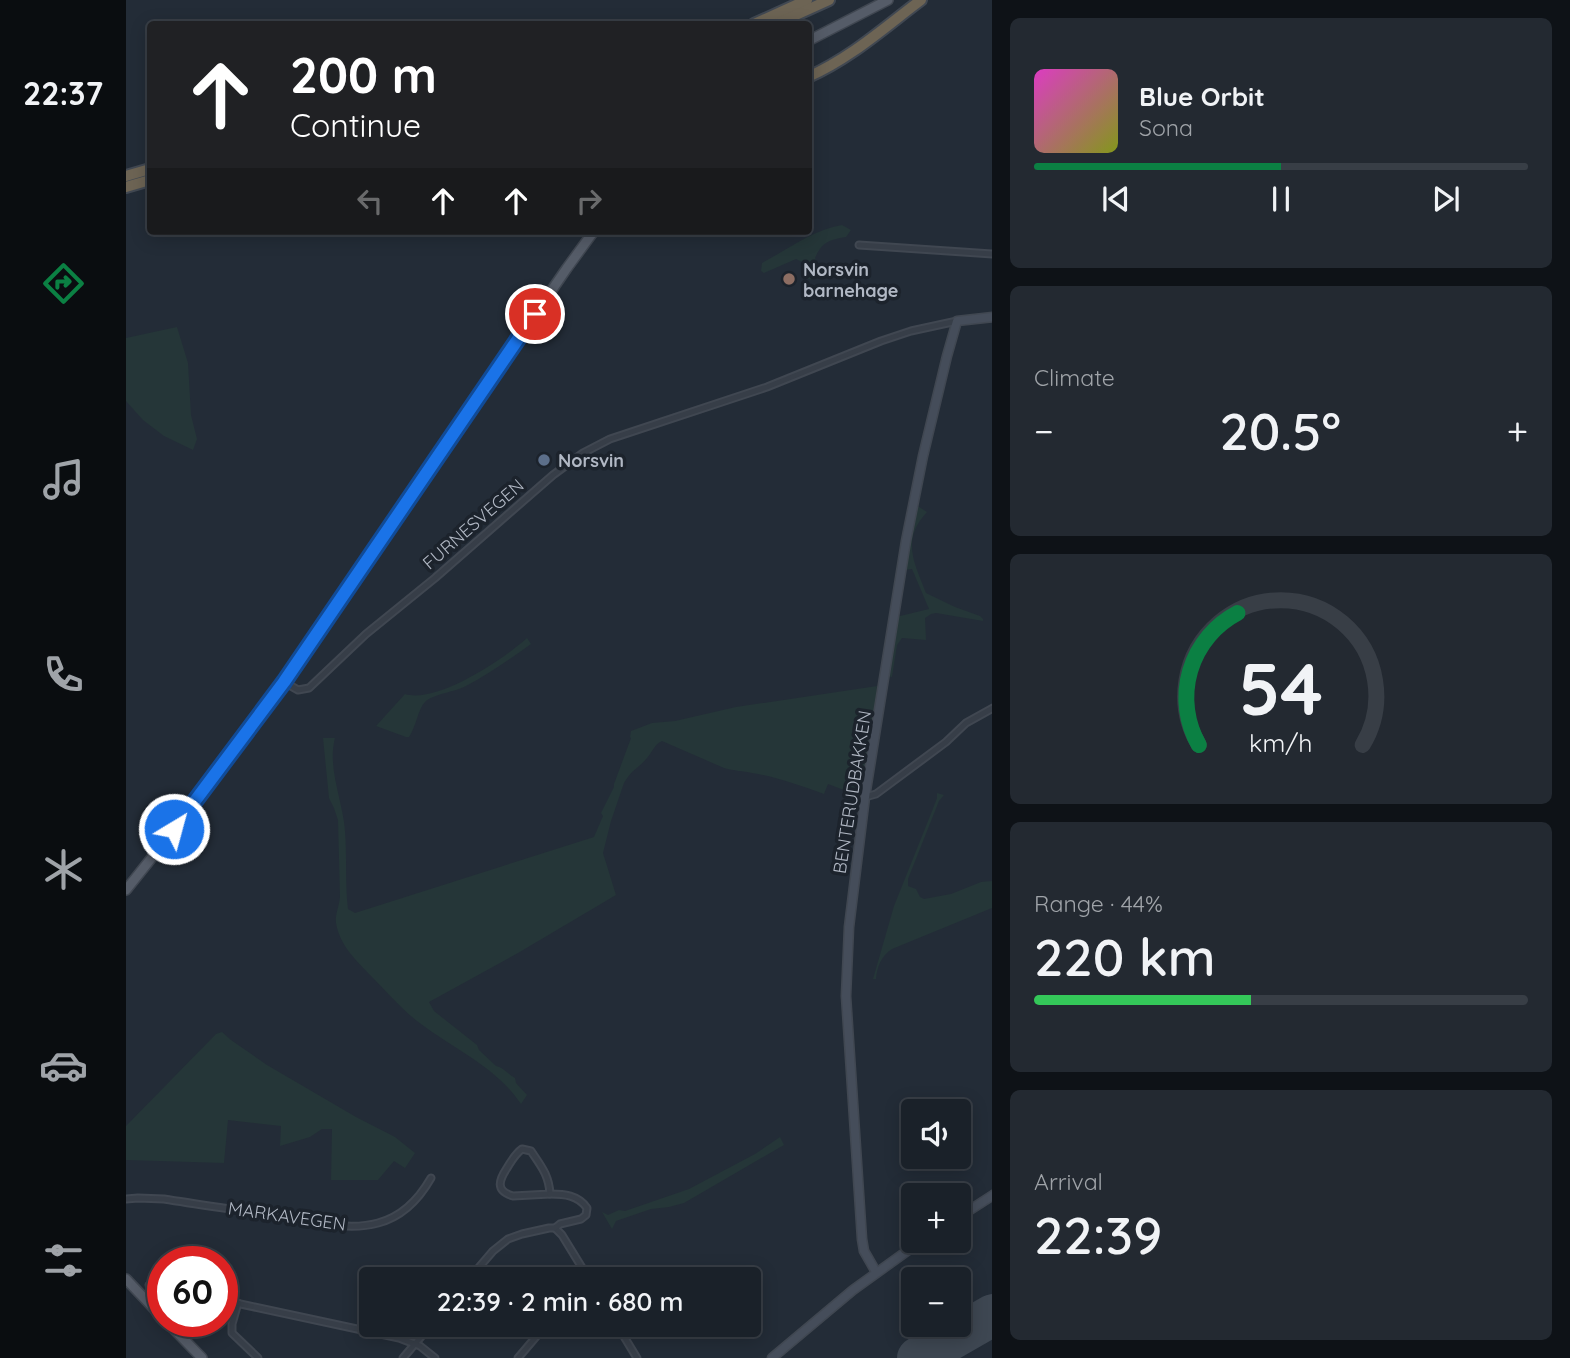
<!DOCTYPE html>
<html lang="en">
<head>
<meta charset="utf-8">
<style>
	body { margin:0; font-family:Quicksand,sans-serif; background:#232931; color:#f1f3f6; height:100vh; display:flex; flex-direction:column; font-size:26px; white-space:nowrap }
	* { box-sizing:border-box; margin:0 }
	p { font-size:23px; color:#9fa3a8 }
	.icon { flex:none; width:38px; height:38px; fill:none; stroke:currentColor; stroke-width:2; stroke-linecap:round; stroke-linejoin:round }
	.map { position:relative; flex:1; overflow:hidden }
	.side { display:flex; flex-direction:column; gap:18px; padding:18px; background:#0e1217; width:578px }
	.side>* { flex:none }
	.hud { position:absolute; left:21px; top:21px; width:665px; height:214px; border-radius:7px; box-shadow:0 4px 18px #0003,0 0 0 2px #383e46; background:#202124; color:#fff; overflow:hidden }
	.fabs { position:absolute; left:775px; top:1099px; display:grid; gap:14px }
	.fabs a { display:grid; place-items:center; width:70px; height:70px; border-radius:7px; background:#1a2129; box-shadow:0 4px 18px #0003,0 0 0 2px #383e46; font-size:35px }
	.speed { position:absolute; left:21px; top:1246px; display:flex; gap:14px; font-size:35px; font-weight:700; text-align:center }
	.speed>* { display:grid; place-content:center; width:91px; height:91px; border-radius:50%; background:#1a2129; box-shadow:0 4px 18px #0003,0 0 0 2px #383e46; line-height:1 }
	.speed .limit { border:10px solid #d22; background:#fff; color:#111 }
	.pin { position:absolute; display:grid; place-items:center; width:60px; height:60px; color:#fff; margin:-30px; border:4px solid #fff; border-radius:50%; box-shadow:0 2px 7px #0007 }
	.me { position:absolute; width:77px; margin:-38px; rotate:37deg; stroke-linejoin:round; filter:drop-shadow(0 0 5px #0008) }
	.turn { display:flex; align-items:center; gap:24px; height:147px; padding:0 28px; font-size:32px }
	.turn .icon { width:91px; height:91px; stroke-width:2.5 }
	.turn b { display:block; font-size:49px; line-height:60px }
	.lanes { display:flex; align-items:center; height:66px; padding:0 28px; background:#0003; justify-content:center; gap:35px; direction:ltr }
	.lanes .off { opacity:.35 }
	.big { font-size:52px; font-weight:600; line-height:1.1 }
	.side .card { flex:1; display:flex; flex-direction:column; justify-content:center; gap:10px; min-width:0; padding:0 24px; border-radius:10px; background:#232931 }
	.side .dial { align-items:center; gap:0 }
	.dial svg { height:182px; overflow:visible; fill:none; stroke:#383e46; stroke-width:7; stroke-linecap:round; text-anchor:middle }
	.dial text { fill:#f1f3f6; stroke:none }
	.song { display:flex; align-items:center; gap:21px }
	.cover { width:84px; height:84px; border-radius:10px; background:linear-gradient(135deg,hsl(310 70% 55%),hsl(70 70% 35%)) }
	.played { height:7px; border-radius:4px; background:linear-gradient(90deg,#0b8043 50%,#383e46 50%) }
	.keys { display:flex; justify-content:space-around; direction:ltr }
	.heat { display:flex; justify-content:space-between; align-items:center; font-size:38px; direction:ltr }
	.charge { height:10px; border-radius:5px; background:linear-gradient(90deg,#34c759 44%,#383e46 0) }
	.trip { position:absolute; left:233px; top:1267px; width:402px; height:70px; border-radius:7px; background:#1a2129; box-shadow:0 4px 18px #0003,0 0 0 2px #383e46; font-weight:600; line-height:70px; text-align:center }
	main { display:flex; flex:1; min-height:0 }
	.dock { display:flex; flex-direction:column; width:126px; justify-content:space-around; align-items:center; background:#0a0d10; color:#9fa3a8 }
	.dock .icon { width:49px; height:49px }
	.dock .current { color:#0b8043 }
	.dock b { font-size:32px; color:#f1f3f6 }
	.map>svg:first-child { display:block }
</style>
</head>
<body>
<main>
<nav class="dock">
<b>22:37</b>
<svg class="icon current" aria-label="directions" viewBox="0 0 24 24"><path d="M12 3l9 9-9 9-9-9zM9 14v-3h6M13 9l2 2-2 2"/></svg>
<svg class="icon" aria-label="music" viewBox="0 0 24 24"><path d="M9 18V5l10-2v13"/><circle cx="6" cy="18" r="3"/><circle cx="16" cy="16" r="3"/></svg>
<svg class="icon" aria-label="phone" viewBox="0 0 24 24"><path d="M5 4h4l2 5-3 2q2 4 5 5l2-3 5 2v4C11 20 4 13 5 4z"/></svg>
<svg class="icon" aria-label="climate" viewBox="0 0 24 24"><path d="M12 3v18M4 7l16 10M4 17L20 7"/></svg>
<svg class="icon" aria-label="car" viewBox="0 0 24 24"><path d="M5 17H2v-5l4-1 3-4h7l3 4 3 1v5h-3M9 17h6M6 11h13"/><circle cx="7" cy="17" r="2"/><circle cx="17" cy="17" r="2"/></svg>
<svg class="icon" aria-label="filters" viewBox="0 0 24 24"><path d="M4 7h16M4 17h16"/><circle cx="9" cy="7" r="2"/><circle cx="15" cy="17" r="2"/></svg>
</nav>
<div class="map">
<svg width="867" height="1358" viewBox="0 0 867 1358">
	<rect width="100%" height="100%" fill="#232c37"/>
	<g fill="#253638">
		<path d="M 716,225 L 725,230 L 720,237 C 703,240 696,242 689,258 L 697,274 C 691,279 684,281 676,277 L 676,262 L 670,259 L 638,273 L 635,271 L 636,263 C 662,249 687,230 716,225 Z"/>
		<polygon points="51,327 62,363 65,415 71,439 67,450 38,436 17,420 0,401 0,338"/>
		<path d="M 790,505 L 801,512 C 775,540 788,562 800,593 L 829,607 L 854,616 L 857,619 L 857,621 L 810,613 L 805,614 L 799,618 L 800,640 L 776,638 L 771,645 L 766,677 L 762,676 L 770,617 L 803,609 L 786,569 L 777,570 Z"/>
		<path d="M 401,638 L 405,644 C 384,659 363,674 340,686 C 329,692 307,694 299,702 C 292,709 290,727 283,737 L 280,737 L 250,726 L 279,694 C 311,704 378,659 401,638 Z"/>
		<path d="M 751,686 L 750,702 L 735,791 L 731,795 L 702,784 L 698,794 C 675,786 651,777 626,773 C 617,771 608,771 598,768 L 536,741 C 528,745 527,751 521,758 C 513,768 506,769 498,783 L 485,821 L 477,853 L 490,895 L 392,953 L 303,1002 L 308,1011 L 351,1045 L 353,1050 L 370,1066 C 377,1067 382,1074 389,1078 L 390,1083 L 401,1095 L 395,1104 C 369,1066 331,1051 295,1024 C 277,1011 261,992 245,976 C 230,960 214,946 210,923 C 209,914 213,907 214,897 L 212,820 L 208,808 L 203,798 L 197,738 L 209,738 C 201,768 217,801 219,831 C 221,857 219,883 222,909 L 229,913 L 468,837 L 477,816 L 475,813 L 488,787 L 488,784 L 505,738 L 504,737 L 505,731 L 526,723 L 549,721 L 610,707 Z"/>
		<path d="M 811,793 L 818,795 L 813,801 L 782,879 L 782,886 L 790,889 L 794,897 L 798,899 L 825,894 L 855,882 L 866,881 L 866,908 L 766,949 C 755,956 751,967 750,979 L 747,979 L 768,906 L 806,811 L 811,798 Z"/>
		<polygon points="96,1032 105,1040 141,1065 230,1117 269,1137 289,1153 279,1168 268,1161 252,1180 205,1180 206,1129 196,1129 184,1137 154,1146 155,1126 102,1120 98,1163 0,1160 0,1126 90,1034"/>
		<polygon points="654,1137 658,1145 558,1203 543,1207 525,1209 490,1221 486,1229 476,1212 482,1215 493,1210 499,1211 563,1189 629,1154"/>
	</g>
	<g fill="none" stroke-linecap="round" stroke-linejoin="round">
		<polyline stroke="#3e4752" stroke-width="42" points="792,1358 867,1315"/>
		<g stroke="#404751" stroke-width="9">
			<g id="minor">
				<polyline points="733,245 867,254"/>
				<polyline points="158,682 172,690 183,688 240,634 309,578 427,475 457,453 484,439 641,387 755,341 785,331 831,321"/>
				<polyline points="739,797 750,794 820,742 840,723 867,708"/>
				<path d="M 396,1149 L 405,1151 C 415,1166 423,1175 424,1194 L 387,1196 C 369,1191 373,1180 381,1168 C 386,1160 389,1154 396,1149 Z"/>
				<path d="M 0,1199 L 12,1198 L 38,1199 C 75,1205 113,1210 150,1216 C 183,1220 220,1232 252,1223 C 275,1217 293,1199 305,1178"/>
				<polyline points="429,1228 436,1235 463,1279"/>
				<path d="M 343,1279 L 367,1251 L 382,1239 L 396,1234 L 423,1228 L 429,1228 L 434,1224 L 455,1219 L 460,1215 L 461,1208 C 452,1195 438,1194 424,1194"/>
				<polyline points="23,1285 37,1287"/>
				<polyline points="96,1300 273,1338 294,1346 309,1358"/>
				<polyline points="112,1303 106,1324 106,1333 132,1358"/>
				<polyline points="491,1325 511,1358"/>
				<polyline points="277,1358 305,1325"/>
				<polyline points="392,1358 420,1325"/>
			</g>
		</g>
		<g stroke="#404751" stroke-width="11">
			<g id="secondary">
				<polyline points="833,1217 867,1195"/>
				<polyline points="750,1272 738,1251 736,1239 720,996 723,927 739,797 780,541 797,456 821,356 831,321 867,317"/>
				<polyline points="646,1358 727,1290 795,1241"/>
			</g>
		</g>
		<g stroke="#404751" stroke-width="12">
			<g id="primary">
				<polyline points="682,41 762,0"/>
				<path d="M 0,890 C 160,692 297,477 441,268 L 468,231"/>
				<polyline points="0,1279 37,1318"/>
				<polyline points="40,1321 76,1358"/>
			</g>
		</g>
		<g stroke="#414852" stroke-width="14">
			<g id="motorway">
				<polyline points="628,24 681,0"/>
				<polyline points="650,24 703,0"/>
				<path d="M 682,77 C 725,58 759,27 795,0"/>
				<polyline points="0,176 24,169"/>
				<polyline points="0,187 24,180"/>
			</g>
		</g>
		<use href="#minor" stroke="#373e48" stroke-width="5"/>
		<use href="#secondary" stroke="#454d5a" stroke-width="8"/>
		<use href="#primary" stroke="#555c68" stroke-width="9"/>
		<use href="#motorway" stroke="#6d6454" stroke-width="10"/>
	</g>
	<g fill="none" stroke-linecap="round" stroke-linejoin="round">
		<g stroke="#114b97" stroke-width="18">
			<polyline id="route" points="48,829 158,682 409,314"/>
		</g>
		<use href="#route" stroke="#1a73e8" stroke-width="12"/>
	</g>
	<circle fill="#8d6e63" stroke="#1c232c" stroke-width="2.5" cx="663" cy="279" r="7"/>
	<circle fill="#5c6f8a" stroke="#1c232c" stroke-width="2.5" cx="418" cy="460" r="7"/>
	<g text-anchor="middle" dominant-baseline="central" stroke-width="7" stroke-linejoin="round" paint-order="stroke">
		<g font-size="18" font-weight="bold" fill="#b1b8c4" stroke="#1c232c" text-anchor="start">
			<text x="677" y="269">Norsvin<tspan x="677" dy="21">barnehage</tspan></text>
			<text x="432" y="460">Norsvin</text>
		</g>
		<g font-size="18" fill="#b1b8c4" stroke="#1c232c">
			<text transform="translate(347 524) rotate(-41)">FURNESVEGEN</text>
			<text transform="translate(726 792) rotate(-81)">BENTERUDBAKKEN</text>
			<text transform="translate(161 1216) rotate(8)">MARKAVEGEN</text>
		</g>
	</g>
</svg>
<div class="fabs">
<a><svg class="icon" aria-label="sound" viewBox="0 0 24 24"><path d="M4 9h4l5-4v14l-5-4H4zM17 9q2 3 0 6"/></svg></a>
<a>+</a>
<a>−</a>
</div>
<div class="speed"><div class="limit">60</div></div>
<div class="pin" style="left:409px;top:314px;background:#d93025"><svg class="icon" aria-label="arrive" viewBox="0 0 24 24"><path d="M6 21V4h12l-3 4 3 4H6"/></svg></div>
<svg class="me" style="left:48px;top:829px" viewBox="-20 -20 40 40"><circle r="17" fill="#1a73e8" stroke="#fff" stroke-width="3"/><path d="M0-11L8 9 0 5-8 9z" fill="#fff"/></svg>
<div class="trip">22:39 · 2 min · 680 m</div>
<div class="hud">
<div class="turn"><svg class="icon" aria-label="ahead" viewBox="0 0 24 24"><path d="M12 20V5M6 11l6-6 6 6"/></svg><div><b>200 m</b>Continue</div></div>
<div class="lanes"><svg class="icon off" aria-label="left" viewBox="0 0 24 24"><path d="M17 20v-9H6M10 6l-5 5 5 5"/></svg><svg class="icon" aria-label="ahead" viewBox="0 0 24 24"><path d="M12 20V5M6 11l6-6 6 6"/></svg><svg class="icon" aria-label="ahead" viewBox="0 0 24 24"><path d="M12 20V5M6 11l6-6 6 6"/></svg><svg class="icon off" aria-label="right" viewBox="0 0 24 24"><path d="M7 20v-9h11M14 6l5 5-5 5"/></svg></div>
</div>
</div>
<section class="side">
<div class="card">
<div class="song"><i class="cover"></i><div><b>Blue Orbit</b><p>Sona</p></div></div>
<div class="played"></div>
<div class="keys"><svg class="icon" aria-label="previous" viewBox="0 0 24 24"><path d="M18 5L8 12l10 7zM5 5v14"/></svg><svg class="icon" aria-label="pause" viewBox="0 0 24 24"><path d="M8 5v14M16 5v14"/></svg><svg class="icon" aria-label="next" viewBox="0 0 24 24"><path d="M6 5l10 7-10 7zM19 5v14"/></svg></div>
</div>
<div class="card"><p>Climate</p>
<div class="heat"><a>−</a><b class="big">20.5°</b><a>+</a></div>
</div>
<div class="card dial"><svg viewBox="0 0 100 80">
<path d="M14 69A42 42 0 1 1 86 69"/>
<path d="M14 69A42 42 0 0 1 31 11" stroke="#0b8043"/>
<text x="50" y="56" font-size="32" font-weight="700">54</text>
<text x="50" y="72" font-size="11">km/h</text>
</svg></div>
<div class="card"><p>Range · 44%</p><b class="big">220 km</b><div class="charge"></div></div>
<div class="card"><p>Arrival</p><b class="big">22:39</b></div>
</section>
</main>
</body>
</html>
